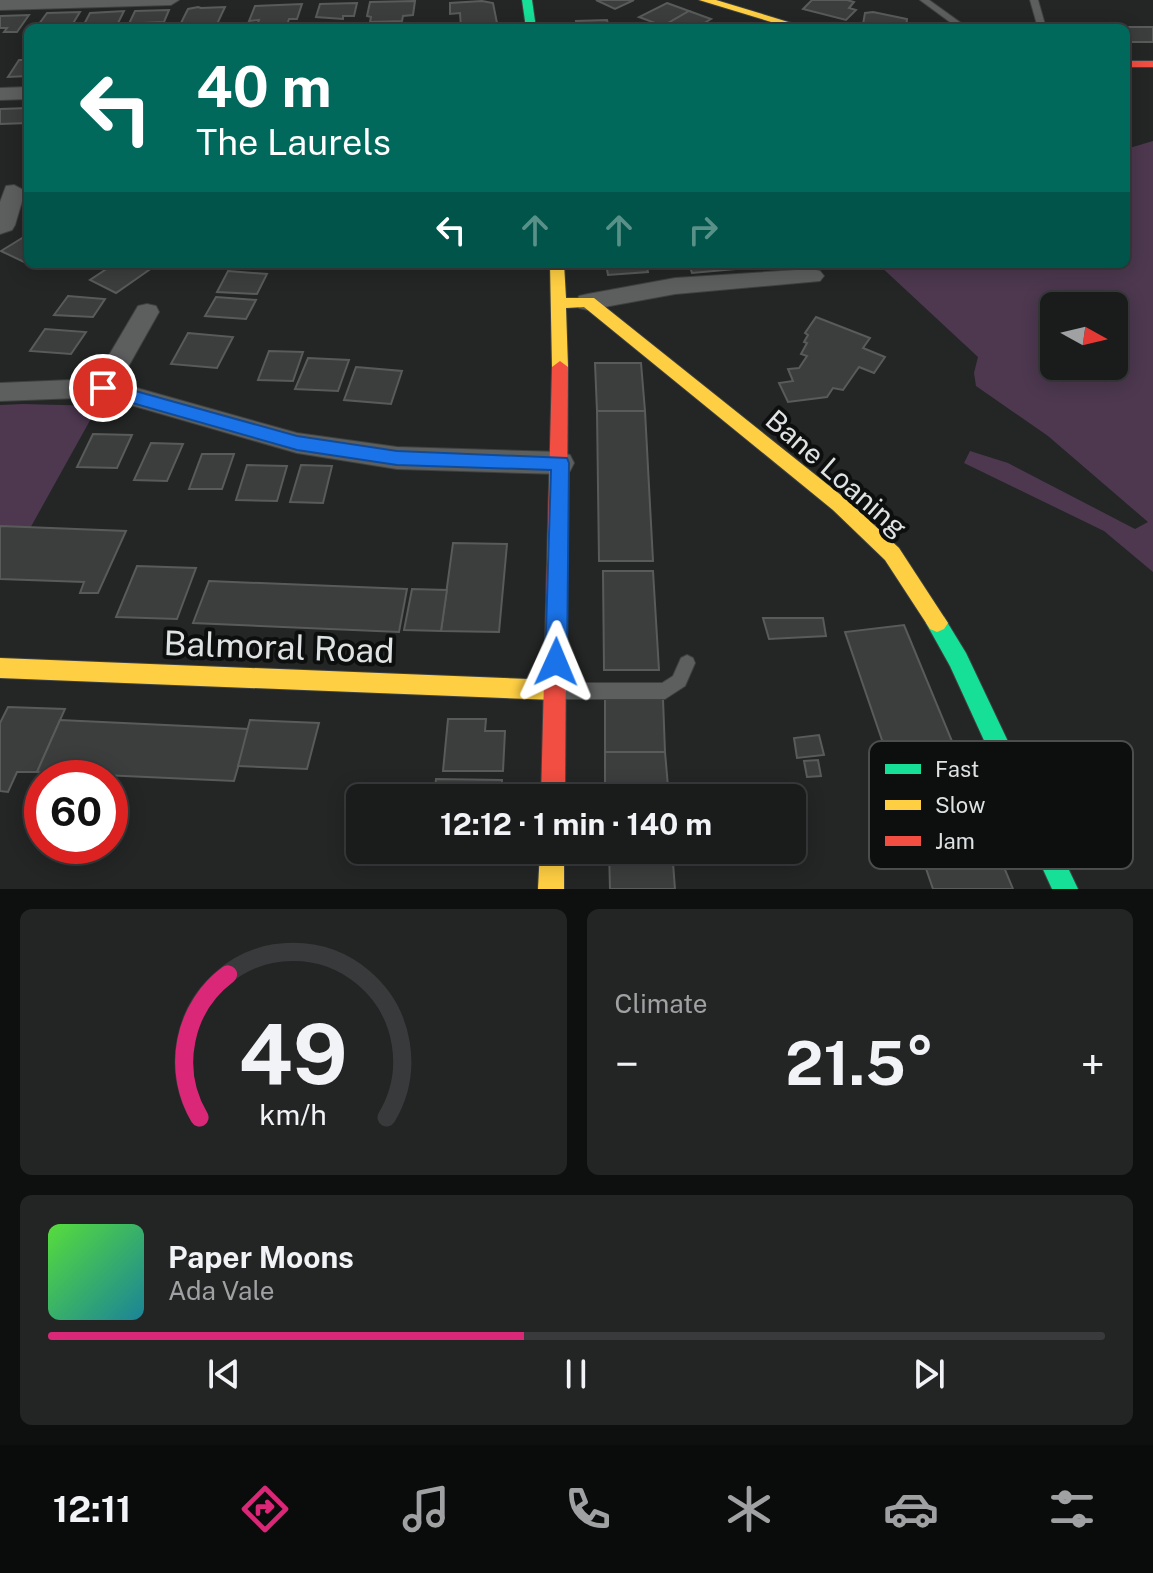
<!DOCTYPE html>
<html lang="en">
<head>
<meta charset="utf-8">
<style>
	body { margin:0; font-family:"Public Sans",sans-serif; background:#232525; color:#f1f3f6; height:100vh; display:flex; flex-direction:column; font-size:30px; white-space:nowrap }
	* { box-sizing:border-box; margin:0 }
	p { font-size:26px; color:#9fa1a3 }
	.icon { flex:none; width:44px; height:44px; fill:none; stroke:currentColor; stroke-width:2; stroke-linecap:round; stroke-linejoin:round }
	.map { position:relative; height:889px; overflow:hidden }
	.details { display:flex; flex-direction:column; gap:20px; padding:20px; background:#0e0f0f; flex:1 }
	.details>* { flex:none }
	.hud { position:absolute; left:24px; top:24px; width:1106px; height:244px; border-radius:12px; box-shadow:0 4px 20px #0003,0 0 0 2px #383a3b; background:#00695c; color:#fff; overflow:hidden }
	.needle { width:52px; rotate:98deg }
	.buttons { position:absolute; left:1040px; top:292px; display:grid; gap:16px }
	.buttons a { display:grid; place-items:center; width:88px; height:88px; border-radius:12px; background:#1a1c1c; box-shadow:0 4px 20px #0003,0 0 0 2px #383a3b; font-size:40px }
	.speed { position:absolute; left:24px; top:760px; display:flex; gap:16px; font-size:40px; font-weight:700; text-align:center }
	.speed>* { display:grid; place-content:center; width:104px; height:104px; border-radius:50%; background:#1a1c1c; box-shadow:0 4px 20px #0003,0 0 0 2px #383a3b; line-height:1 }
	.speed .limit { border:12px solid #d22; background:#fff; color:#111 }
	.pin { position:absolute; display:grid; place-items:center; width:68px; height:68px; color:#fff; margin:-34px; border:4px solid #fff; border-radius:50%; box-shadow:0 2px 8px #0007 }
	.me { position:absolute; width:88px; margin:-44px; rotate:1deg; stroke-linejoin:round; filter:drop-shadow(0 0 6px #0008) }
	.turn { display:flex; align-items:center; gap:28px; height:168px; padding:0 40px; font-size:36px }
	.turn .icon { width:104px; height:104px; stroke-width:2.5 }
	.turn b { display:block; font-size:56px; line-height:68px }
	.lanes { display:flex; align-items:center; height:76px; padding:0 40px; background:#0003; justify-content:center; gap:40px; direction:ltr }
	.lanes .off { opacity:.35 }
	.big { font-size:60px; font-weight:700; line-height:1.1 }
	.details .tile { flex:1; display:flex; flex-direction:column; justify-content:center; gap:12px; min-width:0; padding:0 28px; border-radius:12px; background:#232525 }
	.details .dial { align-items:center; gap:0 }
	.dial svg { height:208px; overflow:visible; fill:none; stroke:#383a3b; stroke-width:7; stroke-linecap:round; text-anchor:middle }
	.dial text { fill:#f1f3f6; stroke:none }
	.song { display:flex; align-items:center; gap:24px }
	.cover { width:96px; height:96px; border-radius:12px; background:linear-gradient(135deg,hsl(110 70% 55%),hsl(190 70% 35%)) }
	.played { height:8px; border-radius:4px; background:linear-gradient(90deg,#db2777 45%,#383a3b 45%) }
	.keys { display:flex; justify-content:space-around; direction:ltr }
	.heat { display:flex; justify-content:space-between; align-items:center; font-size:44px; direction:ltr }
	.details .tiles { flex:1; display:grid; gap:20px; grid-template-columns:1fr 1fr }
	.tile:last-child { grid-column:span 2 }
	.trip { position:absolute; left:346px; top:784px; width:460px; height:80px; border-radius:12px; background:#1a1c1c; box-shadow:0 4px 20px #0003,0 0 0 2px #383a3b; font-weight:700; line-height:80px; text-align:center }
	.tab-bar { display:flex; height:128px; justify-content:space-around; align-items:center; background:#0a0b0b; color:#9fa1a3 }
	.tab-bar .icon { width:56px; height:56px }
	.tab-bar .on { color:#db2777 }
	.tab-bar b { font-size:36px; color:#f1f3f6 }
	.map>svg:first-child { display:block }
</style>
</head>
<body>
<div class="map">
<svg width="1153" height="889" viewBox="0 0 1153 889">
	<rect width="100%" height="100%" fill="#232625"/>
	<g fill="#4d384f" fill-rule="evenodd">
		<path d="M 1153,141 L 1153,572 L 1104,531 L 964,463 L 970,451 L 1008,463 L 1135,529 L 1148,522 L 1048,436 L 976,386 L 974,373 L 978,357 L 878,264 L 1126,264 L 1126,149 ZM 1114,306 L 1114,366 L 1054,366 L 1054,306 Z"/>
		<polygon points="23,404 98,406 28,532 0,530 0,405"/>
	</g>
	<g fill="#3c3e3d" stroke="#585b5a" stroke-width="2">
		<polygon points="596,0 634,0 615,9"/>
		<polygon points="812,0 847,0 854,2 849,8 856,10 846,20 803,9"/>
		<polygon points="415,1 413,15 403,16 402,21 370,22 371,17 367,16 370,2"/>
		<polygon points="482,1 493,3 498,28 461,28 460,13 450,14 450,3"/>
		<polygon points="357,3 354,16 343,16 343,19 316,17 320,4"/>
		<polygon points="667,3 689,11 663,26 639,17"/>
		<polygon points="302,4 297,19 289,19 287,25 257,25 259,20 249,21 255,6"/>
		<polygon points="198,7 201,8 225,7 217,24 180,25 188,9"/>
		<polygon points="169,10 164,22 143,23 141,27 127,28 135,11"/>
		<polygon points="124,11 118,23 82,28 90,13"/>
		<polygon points="689,11 711,19 696,28 663,26"/>
		<polygon points="80,12 72,25 36,28 47,13"/>
		<polygon points="873,12 907,19 906,28 863,24 865,13"/>
		<polygon points="29,15 17,32 4,32 7,28 0,28 0,16"/>
		<polygon points="607,20 609,27 563,28 563,26 577,25 576,21"/>
		<polygon points="1118,27 1153,27 1153,42 1131,42 1126,36 1126,28"/>
		<polygon points="19,60 28,60 28,76 8,77"/>
		<polygon points="28,108 28,123 0,124 0,109"/>
		<polygon points="27,235 26,263 1,251"/>
		<polygon points="114,264 135,264 149,270 116,293 90,280"/>
		<polygon points="606,264 646,264 648,272 608,275"/>
		<polygon points="689,264 791,264 692,273"/>
		<polygon points="228,271 267,274 257,294 217,292"/>
		<polygon points="68,296 105,299 93,317 54,315"/>
		<polygon points="216,297 256,300 246,319 205,316"/>
		<polygon points="816,317 870,338 863,348 885,357 874,373 859,367 843,390 833,388 827,397 788,402 779,383 793,381 788,369 799,368 807,356 801,354 807,343 804,342 808,335 805,333"/>
		<polygon points="45,329 86,332 71,354 30,351"/>
		<polygon points="188,333 233,337 217,368 171,364"/>
		<polygon points="269,351 303,352 293,381 258,380"/>
		<polygon points="308,358 349,360 338,391 295,389"/>
		<polygon points="595,363 641,363 645,411 597,411"/>
		<polygon points="356,367 402,371 391,404 344,400"/>
		<polygon points="597,411 645,411 653,561 599,561"/>
		<polygon points="93,434 132,435 117,468 77,467"/>
		<polygon points="151,443 183,444 167,481 134,480"/>
		<polygon points="202,454 234,454 222,489 189,489"/>
		<polygon points="247,465 287,466 277,501 236,500"/>
		<polygon points="301,465 332,466 323,503 290,502"/>
		<polygon points="0,526 126,531 98,593 80,593 84,582 0,579"/>
		<polygon points="453,543 507,544 499,632 441,631"/>
		<polygon points="137,566 196,568 177,619 116,617"/>
		<polygon points="603,571 653,571 659,670 604,670"/>
		<polygon points="209,581 407,589 399,632 193,623"/>
		<polygon points="412,589 447,590 441,631 404,630"/>
		<polygon points="763,618 823,618 826,636 769,639"/>
		<polygon points="904,625 1013,889 933,889 845,632"/>
		<polygon points="605,698 663,699 665,752 605,752"/>
		<polygon points="8,707 65,709 37,772 17,772 8,792 0,791 0,723"/>
		<polygon points="448,719 486,719 485,731 505,731 503,771 443,771"/>
		<polygon points="60,720 249,729 234,781 37,772"/>
		<polygon points="250,720 319,723 307,769 238,766"/>
		<polygon points="819,735 824,755 797,758 794,738"/>
		<polygon points="605,752 665,752 669,798 605,798"/>
		<polygon points="818,760 821,776 807,777 804,761"/>
		<polygon points="436,779 502,780 501,798 434,798"/>
		<polygon points="428,850 498,850 497,861 427,861"/>
		<polygon points="609,850 672,850 675,889 610,889"/>
	</g>
	<g fill="none" stroke-linecap="round" stroke-linejoin="round">
		<g stroke="#3f4140" stroke-width="2">
			<g id="lane">
				<polygon points="920,0 929,0 968,28 958,28"/>
				<polygon points="1030,0 1038,0 1046,28 1038,28"/>
				<polygon points="687,655 693,658 695,663 685,686 665,699 564,699 558,697 555,691 558,685 564,683 662,683 673,676 681,658"/>
			</g>
		</g>
		<g stroke="#3f4140" stroke-width="2">
			<g id="street">
				<polygon points="0,0 179,0 171,5 0,10"/>
				<polygon points="28,87 28,99 0,100 0,88"/>
				<polygon points="14,185 25,191 15,225 12,230 0,234 0,202 6,186"/>
				<polygon points="812,269 820,271 824,276 820,281 675,294 588,310 579,308 576,302 579,296 588,294 675,278"/>
				<polygon points="147,304 156,306 159,312 119,383 297,433 397,447 560,452 570,455 574,463 570,471 560,474 397,469 297,453 103,397 0,401 0,383 95,379 138,306"/>
			</g>
		</g>
		<g stroke="#3f4140" stroke-width="2">
			<g id="fast">
				<polygon points="522,0 532,0 536,28 526,28"/>
				<polygon points="937,614 944,617 966,653 1078,889 1052,889 950,666 926,623 930,617"/>
			</g>
		</g>
		<g stroke="#3f4140" stroke-width="2">
			<g id="slow">
				<polygon points="699,0 716,0 808,28 791,28"/>
				<polygon points="550,264 564,264 566,298 594,298 847,500 899,548 944,617 948,623 944,629 937,632 930,629 885,560 833,510 584,307 566,308 568,367 566,371 554,371 552,367"/>
				<polygon points="0,658 555,680 563,683 566,690 563,697 555,700 0,678"/>
				<polygon points="540,850 564,850 564,889 538,889"/>
			</g>
		</g>
		<g stroke="#3f4140" stroke-width="2">
			<g id="jam">
				<rect x="1126" y="61" width="27" height="6"/>
				<polygon points="560,361 568,367 565,798 541,798 552,367"/>
			</g>
		</g>
		<use href="#lane" fill="#5d5f5f" fill-rule="evenodd"/>
		<use href="#street" fill="#5d5f5f" fill-rule="evenodd"/>
		<use href="#fast" fill="#16e098" fill-rule="evenodd"/>
		<use href="#slow" fill="#ffcf43" fill-rule="evenodd"/>
		<use href="#jam" fill="#f24e42" fill-rule="evenodd"/>
	</g>
	<polygon fill="#1a73e8" stroke="#114b97" stroke-width="2" points="103,382 297,436 397,451 567,458 569,463 567,662 564,669 556,672 548,669 545,662 551,470 397,465 297,450 97,393 95,388 97,384"/>
	<g text-anchor="middle" dominant-baseline="central" stroke-width="8" stroke-linejoin="round" paint-order="stroke">
		<g font-size="28" fill="#dfe2e2" stroke="#0d0f0f">
			<text transform="translate(837 473) rotate(41)">Bane Loaning</text>
		</g>
		<g font-size="34" fill="#dfe2e2" stroke="#0d0f0f">
			<text transform="translate(279 647) rotate(2)">Balmoral Road</text>
		</g>
	</g>
	<rect x="869" y="741" width="264" height="128" rx="12" fill="#0d0f0f" stroke="#4c4e4e" stroke-width="2"/>
	<rect x="885" y="764" width="36" height="10" fill="#16e098"/>
	<rect x="885" y="800" width="36" height="10" fill="#ffcf43"/>
	<rect x="885" y="836" width="36" height="10" fill="#f24e42"/>
	<g font-size="22" fill="#dfe2e2">
		<text x="935" y="777">Fast</text>
		<text x="935" y="813">Slow</text>
		<text x="935" y="849">Jam</text>
	</g>
</svg>
<div class="buttons">
<a><svg class="needle" viewBox="-14 -14 28 28"><path d="M0-13l5 13h-10z" fill="#e53935"/><path d="M0 13l5-13h-10z" fill="#9fa1a3"/></svg></a>
</div>
<div class="speed"><div class="limit">60</div></div>
<div class="pin" style="left:103px;top:388px;background:#d93025"><svg class="icon" aria-label="arrive" viewBox="0 0 24 24"><path d="M6 21V4h12l-3 4 3 4H6"/></svg></div>
<svg class="me" style="left:556px;top:662px" viewBox="-20 -20 40 40"><path d="M0-17L14 15 0 8-14 15z" fill="#1a73e8" stroke="#fff" stroke-width="4"/></svg>
<div class="trip">12:12 · 1 min · 140 m</div>
<div class="hud">
<div class="turn"><svg class="icon" aria-label="left" viewBox="0 0 24 24"><path d="M17 20v-9H6M10 6l-5 5 5 5"/></svg><div><b>40 m</b>The Laurels</div></div>
<div class="lanes"><svg class="icon" aria-label="left" viewBox="0 0 24 24"><path d="M17 20v-9H6M10 6l-5 5 5 5"/></svg><svg class="icon off" aria-label="ahead" viewBox="0 0 24 24"><path d="M12 20V5M6 11l6-6 6 6"/></svg><svg class="icon off" aria-label="ahead" viewBox="0 0 24 24"><path d="M12 20V5M6 11l6-6 6 6"/></svg><svg class="icon off" aria-label="right" viewBox="0 0 24 24"><path d="M7 20v-9h11M14 6l5 5-5 5"/></svg></div>
</div>
</div>
<section class="details">
<div class="tiles">
<div class="tile dial"><svg viewBox="0 0 100 80">
<path d="M14 69A42 42 0 1 1 86 69"/>
<path d="M14 69A42 42 0 0 1 25 14" stroke="#db2777"/>
<text x="50" y="56" font-size="32" font-weight="700">49</text>
<text x="50" y="72" font-size="11">km/h</text>
</svg></div>
<div class="tile"><p>Climate</p>
<div class="heat"><a>−</a><b class="big">21.5°</b><a>+</a></div>
</div>
<div class="tile">
<div class="song"><i class="cover"></i><div><b>Paper Moons</b><p>Ada Vale</p></div></div>
<div class="played"></div>
<div class="keys"><svg class="icon" aria-label="previous" viewBox="0 0 24 24"><path d="M18 5L8 12l10 7zM5 5v14"/></svg><svg class="icon" aria-label="pause" viewBox="0 0 24 24"><path d="M8 5v14M16 5v14"/></svg><svg class="icon" aria-label="next" viewBox="0 0 24 24"><path d="M6 5l10 7-10 7zM19 5v14"/></svg></div>
</div>
</div>
</section>
<nav class="tab-bar">
<b>12:11</b>
<svg class="icon on" aria-label="directions" viewBox="0 0 24 24"><path d="M12 3l9 9-9 9-9-9zM9 14v-3h6M13 9l2 2-2 2"/></svg>
<svg class="icon" aria-label="music" viewBox="0 0 24 24"><path d="M9 18V5l10-2v13"/><circle cx="6" cy="18" r="3"/><circle cx="16" cy="16" r="3"/></svg>
<svg class="icon" aria-label="phone" viewBox="0 0 24 24"><path d="M5 4h4l2 5-3 2q2 4 5 5l2-3 5 2v4C11 20 4 13 5 4z"/></svg>
<svg class="icon" aria-label="climate" viewBox="0 0 24 24"><path d="M12 3v18M4 7l16 10M4 17L20 7"/></svg>
<svg class="icon" aria-label="car" viewBox="0 0 24 24"><path d="M5 17H2v-5l4-1 3-4h7l3 4 3 1v5h-3M9 17h6M6 11h13"/><circle cx="7" cy="17" r="2"/><circle cx="17" cy="17" r="2"/></svg>
<svg class="icon" aria-label="filters" viewBox="0 0 24 24"><path d="M4 7h16M4 17h16"/><circle cx="9" cy="7" r="2"/><circle cx="15" cy="17" r="2"/></svg>
</nav>
</body>
</html>
